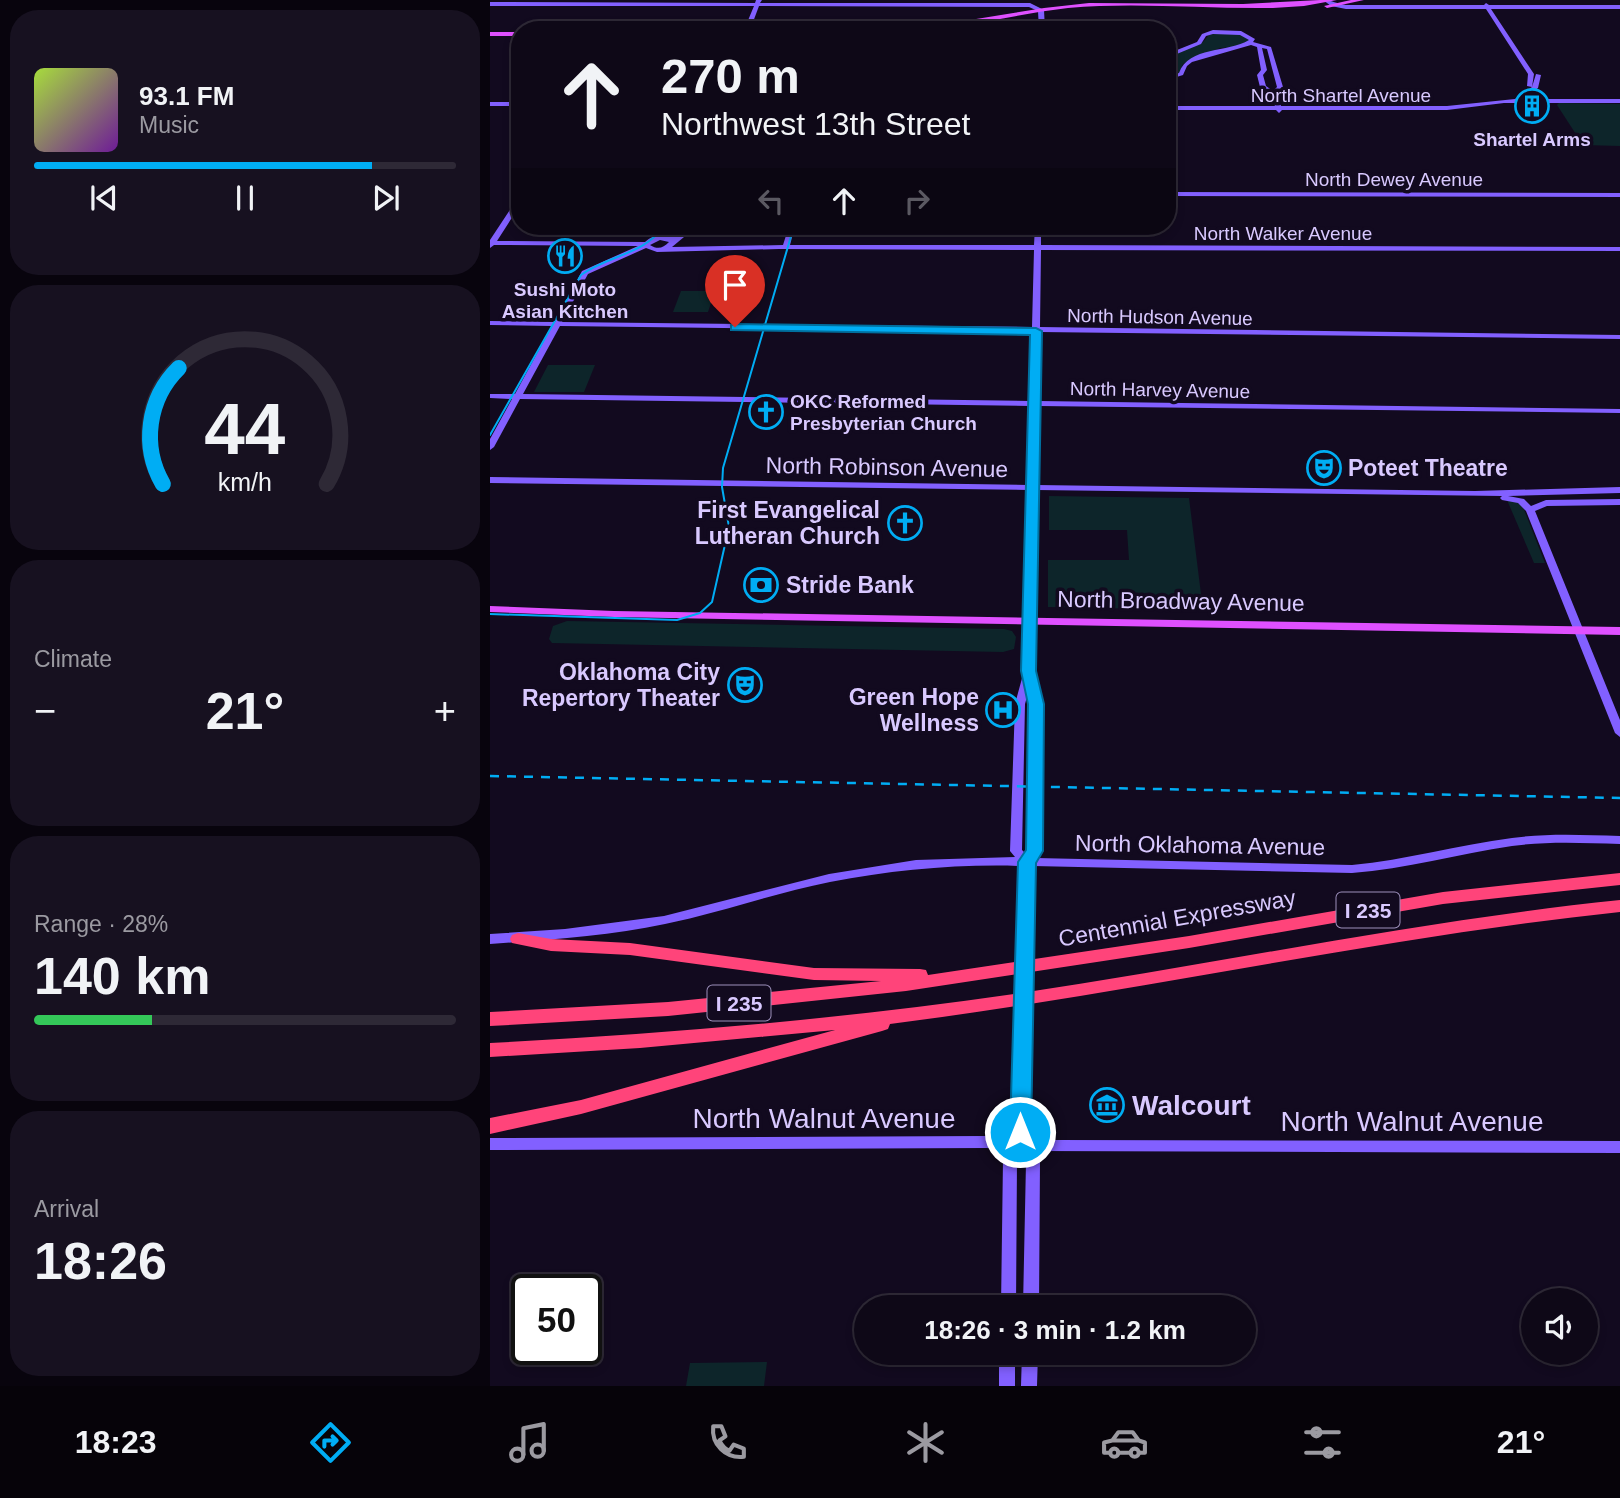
<!DOCTYPE html>
<html lang="en">
<head>
<meta charset="utf-8">
<style>
	body { margin:0; font-family:Helvetica,sans-serif; background:#171120; color:#f1f3f6; height:100vh; display:flex; flex-direction:column; font-size:26px; white-space:nowrap }
	* { box-sizing:border-box; margin:0 }
	p { font-size:23px; color:#9b9aa1 }
	.icon { flex:none; width:38px; height:38px; fill:none; stroke:currentColor; stroke-width:2; stroke-linecap:round; stroke-linejoin:round }
	.map { position:relative; flex:1; overflow:hidden }
	.panel { display:flex; flex-direction:column; gap:10px; padding:10px; background:#08040d; width:490px }
	.panel>* { flex:none }
	.hud { position:absolute; left:21px; top:21px; width:665px; height:214px; border-radius:28px; box-shadow:0 4px 10px #0003,0 0 0 2px #2e2936; background:#0e0817; color:#f1f3f6; overflow:hidden }
	.buttons { position:absolute; left:1031px; top:1288px; display:grid; gap:14px }
	.buttons a { display:grid; place-items:center; width:77px; height:77px; border-radius:50%; background:#0e0817; box-shadow:0 4px 10px #0003,0 0 0 2px #2e2936; font-size:35px }
	.speed { position:absolute; left:21px; top:1274px; display:flex; gap:14px; font-size:35px; font-weight:700; text-align:center }
	.speed>* { display:grid; place-content:center; width:91px; height:91px; border-radius:50%; background:#0e0817; box-shadow:0 4px 10px #0003,0 0 0 2px #2e2936; line-height:1 }
	.speed .limit { border:4px solid #111; border-radius:10px; background:#fff; color:#111 }
	.pin { position:absolute; display:grid; place-items:center; width:60px; height:60px; color:#fff; margin:-72px -30px; border-radius:50% 50% 50% 0; rotate:-45deg; box-shadow:0 0 7px #0007 }
	.pin .icon { rotate:45deg }
	.me { position:absolute; width:77px; margin:-38px; rotate:0deg; stroke-linejoin:round; filter:drop-shadow(0 0 5px #0008) }
	.turn { display:flex; align-items:center; gap:24px; height:147px; padding:0 35px; font-size:32px }
	.turn .icon { width:91px; height:91px; stroke-width:2.5 }
	.turn b { display:block; font-size:49px; line-height:60px }
	.lanes { display:flex; align-items:center; height:66px; padding:0 35px; background:#0003; justify-content:center; gap:35px; direction:ltr }
	.lanes .off { opacity:.35 }
	.big { font-size:52px; font-weight:700; line-height:1.1 }
	.panel .card { flex:1; display:flex; flex-direction:column; justify-content:center; gap:10px; min-width:0; padding:0 24px; border-radius:28px; background:#171120 }
	.panel .dial { align-items:center; gap:0 }
	.dial svg { height:182px; overflow:visible; fill:none; stroke:#2e2936; stroke-width:7; stroke-linecap:round; text-anchor:middle }
	.dial text { fill:#f1f3f6; stroke:none }
	.song { display:flex; align-items:center; gap:21px }
	.cover { width:84px; height:84px; border-radius:10px; background:linear-gradient(135deg,hsl(80 70% 55%),hsl(280 70% 35%)) }
	.played { height:7px; border-radius:4px; background:linear-gradient(90deg,#00adf4 80%,#2e2936 80%) }
	.keys { display:flex; justify-content:space-around; direction:ltr }
	.heat { display:flex; justify-content:space-between; align-items:center; font-size:38px; direction:ltr }
	.charge { height:10px; border-radius:5px; background:linear-gradient(90deg,#34c759 28%,#2e2936 0) }
	.trip { position:absolute; left:364px; top:1295px; width:402px; height:70px; border-radius:35px; background:#0e0817; box-shadow:0 4px 10px #0003,0 0 0 2px #2e2936; font-weight:700; line-height:70px; text-align:center }
	.menu { display:flex; height:112px; justify-content:space-around; align-items:center; background:#060309; color:#9b9aa1 }
	.menu .icon { width:49px; height:49px }
	.menu .active { color:#00adf4 }
	.menu b { font-size:32px; color:#f1f3f6 }
	main { display:flex; flex:1; min-height:0 }
	.map>svg:first-child { display:block }
</style>
</head>
<body>
<main>
<section class="panel">
<div class="card">
<div class="song"><i class="cover"></i><div><b>93.1 FM</b><p>Music</p></div></div>
<div class="played"></div>
<div class="keys"><svg class="icon" aria-label="previous" viewBox="0 0 24 24"><path d="M18 5L8 12l10 7zM5 5v14"/></svg><svg class="icon" aria-label="pause" viewBox="0 0 24 24"><path d="M8 5v14M16 5v14"/></svg><svg class="icon" aria-label="next" viewBox="0 0 24 24"><path d="M6 5l10 7-10 7zM19 5v14"/></svg></div>
</div>
<div class="card dial"><svg viewBox="0 0 100 80">
<path d="M14 69A42 42 0 1 1 86 69"/>
<path d="M14 69A42 42 0 0 1 21 18" stroke="#00adf4"/>
<text x="50" y="56" font-size="32" font-weight="700">44</text>
<text x="50" y="72" font-size="11">km/h</text>
</svg></div>
<div class="card"><p>Climate</p>
<div class="heat"><a>−</a><b class="big">21°</b><a>+</a></div>
</div>
<div class="card"><p>Range · 28%</p><b class="big">140 km</b><div class="charge"></div></div>
<div class="card"><p>Arrival</p><b class="big">18:26</b></div>
</section>
<div class="map">
<svg width="1130" height="1386" viewBox="0 0 1130 1386">
	<rect width="100%" height="100%" fill="#120a1f"/>
	<g fill="#0d252a">
		<polygon points="728,33 750,34 760,40 745,47 730,48 693,64 689,73 677,77 677,57 713,42 719,35"/>
		<polygon points="1069,103 1130,104 1130,146 1093,145 1067,105"/>
		<polygon points="191,291 225,291 218,312 183,312"/>
		<polygon points="58,365 105,365 94,392 44,392"/>
		<polygon points="559,496 699,498 713,610 558,607 558,560 639,560 637,530 559,530"/>
		<polygon points="1017,500 1027,502 1033,507 1055,563 1044,563"/>
		<polygon points="77,621 514,629 522,631 526,637 524,649 513,652 62,643 59,639 63,626"/>
		<polygon points="277,1362 274,1386 196,1386 200,1363"/>
	</g>
	<g fill="none" stroke-linecap="round" stroke-linejoin="round">
		<g fill="#8260ff" fill-rule="evenodd">
			<polygon points="266,0 272,0 270,3 540,3 554,10 555,30 549,30 548,11 539,7 269,6 260,30 254,30 264,6 0,6 0,2 265,3"/>
			<path d="M 833,0 C 841,0 848,4 856,5 L 994,5 L 996,3 L 999,5 L 1130,5 L 1130,9 L 1001,9 L 1044,74 L 1042,87 L 1046,74 L 1051,75 L 1048,88 L 1032,99 L 1130,99 L 1130,103 L 1014,103 L 957,110 L 792,110 L 789,113 L 786,110 L 677,110 L 677,106 L 785,106 L 781,95 L 770,87 L 767,75 L 771,70 L 767,47 L 761,45 L 702,62 L 697,66 L 693,75 L 677,80 L 677,76 L 689,73 C 699,46 738,53 759,40 L 750,35 L 723,34 L 716,36 L 711,44 L 677,58 L 677,54 L 707,42 L 712,34 L 723,30 L 751,31 L 765,39 L 763,42 L 781,47 L 793,87 L 787,94 L 791,106 L 957,106 L 1025,99 L 1042,87 L 1037,86 L 1038,74 L 996,9 L 856,9 L 841,6 ZM 772,48 L 777,49 L 787,87 L 783,91 L 776,86 L 773,75 L 777,70 Z"/>
			<rect x="0" y="102" width="30" height="4"/>
			<polygon points="677,192 1130,193 1130,197 677,196"/>
			<path d="M 30,197 L 30,205 L 7,241 L 155,242 C 169,230 176,240 186,236 C 199,232 210,226 224,226 L 194,237 L 182,247 L 293,245 L 299,226 L 305,226 L 300,245 L 544,245 L 545,226 L 551,226 L 551,245 L 1130,247 L 1130,251 L 551,250 L 550,327 L 1130,335 L 1130,339 L 550,332 L 549,401 L 1130,409 L 1130,413 L 549,406 L 547,485 L 985,491 L 1130,487 L 1130,493 L 1018,496 L 1034,499 L 1041,506 L 1056,500 L 1130,499 L 1130,505 L 1057,506 L 1045,511 L 1130,720 L 1130,737 L 1125,733 L 1036,511 L 1028,503 L 1012,500 L 1010,498 L 1012,496 L 547,490 L 544,673 L 551,704 L 551,851 L 546,858 L 862,865 C 916,860 968,845 1022,838 C 1058,833 1094,835 1130,836 L 1130,844 C 1094,843 1058,841 1022,846 C 968,854 916,869 862,873 L 543,866 L 541,930 L 539,933 L 535,935 L 531,933 L 529,930 L 531,866 C 467,864 403,870 340,882 C 284,893 230,913 175,924 C 118,936 58,940 0,944 L 0,934 L 75,929 L 174,916 L 339,874 L 426,860 L 525,857 L 520,851 L 525,704 L 534,671 L 538,490 L 0,483 L 0,477 L 538,485 L 540,406 L 30,399 L 4,447 L 0,450 L 0,439 L 22,399 L 0,398 L 0,394 L 25,394 L 62,326 L 0,325 L 0,321 L 65,322 L 92,271 L 148,246 L 4,245 L 0,248 L 0,240 L 27,199 ZM 170,240 L 179,242 C 173,248 168,250 160,245 ZM 156,248 L 167,252 L 289,249 L 544,250 L 542,327 L 72,322 L 98,274 ZM 70,326 L 542,332 L 540,401 L 33,394 ZM 538,693 L 541,704 L 539,850 L 536,854 L 532,850 L 535,704 Z"/>
			<polygon points="532,1036 537,1037 539,1041 537,1139 565,1140 1130,1141 1130,1153 544,1151 550,1160 549,1307 533,1307 536,1162 530,1155 527,1160 526,1307 511,1307 513,1159 519,1149 496,1148 0,1150 0,1138 496,1136 523,1138 525,1041 527,1037"/>
			<rect x="509" y="1353" width="16" height="33"/>
			<polygon points="532,1353 548,1353 547,1386 531,1386"/>
		</g>
		<g fill="#df50ff" fill-rule="evenodd">
			<path d="M 830,0 L 847,0 L 814,6 L 783,8 C 715,9 646,2 578,8 C 524,14 472,30 418,30 L 554,8 L 599,3 L 753,4 Z"/>
			<polygon points="861,0 874,0 837,8 834,6"/>
			<rect x="0" y="32" width="30" height="4"/>
			<polygon points="0,606 124,611 1130,627 1130,635 124,617 0,612"/>
		</g>
		<g fill="#ff447a" fill-rule="evenodd">
			<polygon points="1130,873 1130,885 953,904 699,948 416,991 178,1016 0,1026 0,1012 178,1002 391,981 324,980 140,955 61,951 22,943 20,939 22,935 28,933 61,939 140,943 324,968 430,969 436,970 438,975 699,936 953,892"/>
			<path d="M 1130,900 L 1130,912 C 885,938 645,993 400,1024 L 398,1029 L 392,1031 L 91,1114 L 0,1134 L 0,1118 L 91,1100 L 345,1030 L 150,1048 L 0,1057 L 0,1043 C 175,1034 351,1019 524,994 C 727,964 926,921 1130,900 Z"/>
		</g>
		<g stroke="#00adf4" stroke-width="2">
			<path d="M 0,435 L 91,275 C 118,255 154,255 174,226"/>
			<polyline points="0,614 187,620 210,613 222,602 239,527 232,487 233,468 304,226"/>
		</g>
		<polyline stroke="#00adf4" stroke-width="2.5" stroke-dasharray="9 8" stroke-linecap="butt" points="0,776 1130,798"/>
		<polyline stroke="#8260ff" stroke-width="11" points="534,974 535,930"/>
		<polyline stroke="#8260ff" stroke-width="14" points="532,1041 534,973"/>
	</g>
	<polygon fill="#00adf4" stroke="#00709f" stroke-width="2" points="245,324 546,328 552,331 546,671 554,704 553,851 546,863 541,1132 538,1138 530,1141 523,1138 520,1132 528,862 536,850 538,704 531,671 540,335 241,330 241,325"/>
	<defs>
		<g id="building-ring" transform="scale(1.75)"><circle r="9.5" fill="#120a1f" stroke="#00adf4" stroke-width="1.5"/><path d="M-4-6H4V6H1V3H-1V6H-4ZM-2.5-4.3h1.7v1.8h-1.7ZM.8-4.3h1.7v1.8H.8ZM-2.5-1h1.7V.8h-1.7ZM.8-1h1.7V.8H.8Z" fill="#00adf4"/></g>
		<g id="restaurant-ring" transform="scale(1.75)"><circle r="9.5" fill="#120a1f" stroke="#00adf4" stroke-width="1.5"/><path d="M-5-6h1v4h1v-4h1v4h1v-4h1v5L-1.5 .5V6h-2V.5L-5-1ZM5-6V6H3V1.5H1.5Q1.5-4 5-6Z" fill="#00adf4"/></g>
		<g id="church-ring" transform="scale(1.75)"><circle r="9.5" fill="#120a1f" stroke="#00adf4" stroke-width="1.5"/><path d="M-1.2-6h2.4v3.5h3.3v2.4h-3.3V6h-2.4V-.1h-3.3v-2.4h3.3Z" fill="#00adf4"/></g>
		<g id="theatre-ring" transform="scale(1.75)"><circle r="9.5" fill="#120a1f" stroke="#00adf4" stroke-width="1.5"/><path d="M-5-5.5Q0-4 5-5.5V0Q5 5 0 6Q-5 5-5 0ZM-3.3-2.5H-1v1.5H-3.3ZM1-2.5H3.3v1.5H1ZM-2.8 1Q0 5.5 2.8 1Z" fill="#00adf4"/></g>
		<g id="bank-ring" transform="scale(1.75)"><circle r="9.5" fill="#120a1f" stroke="#00adf4" stroke-width="1.5"/><path d="M-6-4H6V4H-6ZM0-2.3a2.3 2.3 0 1 0 0 4.6a2.3 2.3 0 1 0 0-4.6Z" fill="#00adf4"/></g>
		<g id="hospital-ring" transform="scale(1.75)"><circle r="9.5" fill="#120a1f" stroke="#00adf4" stroke-width="1.5"/><path d="M-5-5h3v3.5h4V-5h3V5h-3V1.5h-4V5h-3Z" fill="#00adf4"/></g>
		<g id="museum-ring" transform="scale(1.75)"><circle r="9.5" fill="#120a1f" stroke="#00adf4" stroke-width="1.5"/><path d="M0-6L6-3V-2H-6V-3ZM-5-1h2V3h-2ZM-1-1h2V3h-2ZM3-1h2V3H3ZM-6 4H6V6H-6Z" fill="#00adf4"/></g>
	</defs>
	<g fill-rule="evenodd">
		<use href="#building-ring" x="1042" y="106"/>
		<use href="#restaurant-ring" x="75" y="256"/>
		<use href="#church-ring" x="276" y="412"/>
		<use href="#theatre-ring" x="834" y="468"/>
		<use href="#church-ring" x="415" y="523"/>
		<use href="#bank-ring" x="271" y="585"/>
		<use href="#theatre-ring" x="255" y="685"/>
		<use href="#hospital-ring" x="513" y="710"/>
		<use href="#museum-ring" x="617" y="1105"/>
	</g>
	<g text-anchor="middle" dominant-baseline="central" stroke-width="7" stroke-linejoin="round" paint-order="stroke">
		<g font-size="19" fill="#d9c9ff" stroke="#120a1f">
			<text x="851" y="95">North Shartel Avenue</text>
			<text x="904" y="179">North Dewey Avenue</text>
			<text x="793" y="233">North Walker Avenue</text>
			<text transform="translate(670 317) rotate(1)">North Hudson Avenue</text>
			<text transform="translate(670 390) rotate(1)">North Harvey Avenue</text>
		</g>
		<g font-size="19" font-weight="bold" fill="#d9c9ff" stroke="#120a1f">
			<text x="1042" y="139">Shartel Arms</text>
			<text x="75" y="289">Sushi Moto<tspan x="75" dy="22">Asian Kitchen</tspan></text>
			<text x="300" y="401" text-anchor="start">OKC Reformed<tspan x="300" dy="22">Presbyterian Church</tspan></text>
		</g>
		<g fill="#120a1f" stroke="#9d90bc" stroke-width="2">
			<rect x="846.5" y="892.5" width="63" height="35" rx="5"/>
			<rect x="217.5" y="985.5" width="63" height="35" rx="5"/>
		</g>
		<g font-size="21" font-weight="bold" fill="#d9c9ff">
			<text x="878" y="910">I 235</text>
			<text x="249" y="1003">I 235</text>
		</g>
		<g font-size="23" fill="#d9c9ff" stroke="#120a1f">
			<text transform="translate(397 467) rotate(1)">North Robinson Avenue</text>
			<text transform="translate(691 601) rotate(1)">North Broadway Avenue</text>
			<text transform="translate(710 845) rotate(1)">North Oklahoma Avenue</text>
			<text transform="translate(687 918) rotate(-10)">Centennial Expressway</text>
		</g>
		<g font-size="23" font-weight="bold" fill="#d9c9ff" stroke="#120a1f" text-anchor="end">
			<text x="858" y="468" text-anchor="start">Poteet Theatre</text>
			<text x="390" y="510">First Evangelical<tspan x="390" dy="26">Lutheran Church</tspan></text>
			<text x="296" y="585" text-anchor="start">Stride Bank</text>
			<text x="230" y="672">Oklahoma City<tspan x="230" dy="26">Repertory Theater</tspan></text>
			<text x="489" y="697">Green Hope<tspan x="489" dy="26">Wellness</tspan></text>
		</g>
		<g font-size="28" font-weight="bold" fill="#d9c9ff" stroke="#120a1f" text-anchor="start">
			<text x="642" y="1105">Walcourt</text>
		</g>
		<g font-size="28" fill="#d9c9ff" stroke="#120a1f">
			<text x="334" y="1118">North Walnut Avenue</text>
			<text x="922" y="1121">North Walnut Avenue</text>
		</g>
	</g>
</svg>
<div class="buttons">
<a><svg class="icon" aria-label="sound" viewBox="0 0 24 24"><path d="M4 9h4l5-4v14l-5-4H4zM17 9q2 3 0 6"/></svg></a>
</div>
<div class="speed"><div class="limit">50</div></div>
<div class="pin" style="left:245px;top:327px;background:#d93025"><svg class="icon" aria-label="arrive" viewBox="0 0 24 24"><path d="M6 21V4h12l-3 4 3 4H6"/></svg></div>
<svg class="me" style="left:530px;top:1132px" viewBox="-20 -20 40 40"><circle r="17" fill="#00adf4" stroke="#fff" stroke-width="3"/><path d="M0-11L8 9 0 5-8 9z" fill="#fff"/></svg>
<div class="trip">18:26 · 3 min · 1.2 km</div>
<div class="hud">
<div class="turn"><svg class="icon" aria-label="ahead" viewBox="0 0 24 24"><path d="M12 20V5M6 11l6-6 6 6"/></svg><div><b>270 m</b>Northwest 13th Street</div></div>
<div class="lanes"><svg class="icon off" aria-label="left" viewBox="0 0 24 24"><path d="M17 20v-9H6M10 6l-5 5 5 5"/></svg><svg class="icon" aria-label="ahead" viewBox="0 0 24 24"><path d="M12 20V5M6 11l6-6 6 6"/></svg><svg class="icon off" aria-label="right" viewBox="0 0 24 24"><path d="M7 20v-9h11M14 6l5 5-5 5"/></svg></div>
</div>
</div>
</main>
<nav class="menu">
<b>18:23</b>
<svg class="icon active" aria-label="directions" viewBox="0 0 24 24"><path d="M12 3l9 9-9 9-9-9zM9 14v-3h6M13 9l2 2-2 2"/></svg>
<svg class="icon" aria-label="music" viewBox="0 0 24 24"><path d="M9 18V5l10-2v13"/><circle cx="6" cy="18" r="3"/><circle cx="16" cy="16" r="3"/></svg>
<svg class="icon" aria-label="phone" viewBox="0 0 24 24"><path d="M5 4h4l2 5-3 2q2 4 5 5l2-3 5 2v4C11 20 4 13 5 4z"/></svg>
<svg class="icon" aria-label="climate" viewBox="0 0 24 24"><path d="M12 3v18M4 7l16 10M4 17L20 7"/></svg>
<svg class="icon" aria-label="car" viewBox="0 0 24 24"><path d="M5 17H2v-5l4-1 3-4h7l3 4 3 1v5h-3M9 17h6M6 11h13"/><circle cx="7" cy="17" r="2"/><circle cx="17" cy="17" r="2"/></svg>
<svg class="icon" aria-label="filters" viewBox="0 0 24 24"><path d="M4 7h16M4 17h16"/><circle cx="9" cy="7" r="2"/><circle cx="15" cy="17" r="2"/></svg>
<b>21°</b>
</nav>
</body>
</html>
